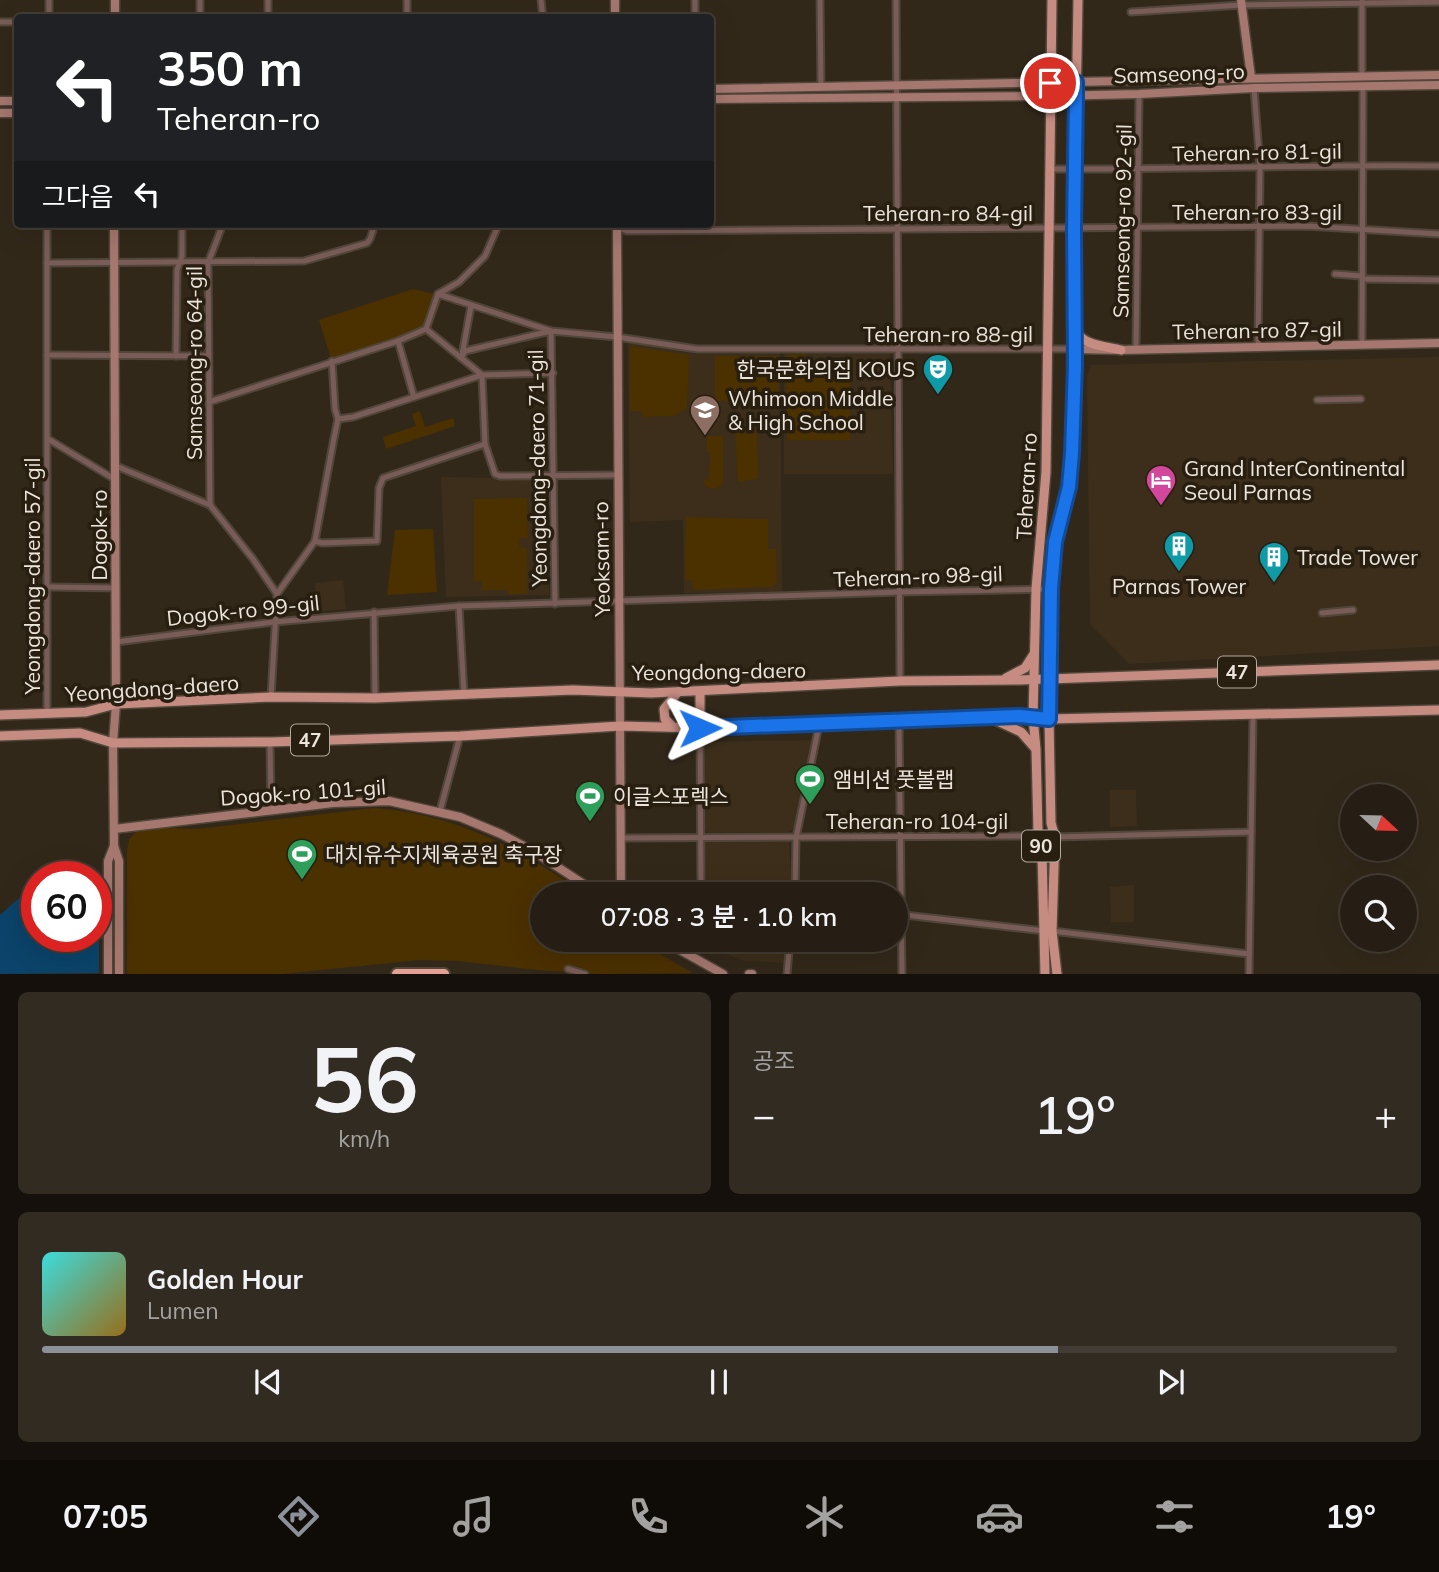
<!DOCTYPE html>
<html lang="ko">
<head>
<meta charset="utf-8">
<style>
	body { margin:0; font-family:Mulish,"Noto Sans KR",sans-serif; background:#322b22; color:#f1f3f6; height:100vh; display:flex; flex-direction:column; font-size:26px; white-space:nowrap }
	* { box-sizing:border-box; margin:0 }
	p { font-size:23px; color:#a4a2a0 }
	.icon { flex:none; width:38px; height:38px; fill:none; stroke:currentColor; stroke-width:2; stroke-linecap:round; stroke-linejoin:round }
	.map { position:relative; height:974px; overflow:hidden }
	.side { display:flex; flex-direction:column; gap:18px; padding:18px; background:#15100b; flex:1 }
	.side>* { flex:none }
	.top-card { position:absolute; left:14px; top:14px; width:700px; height:214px; border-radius:7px; box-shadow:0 7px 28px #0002,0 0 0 2px #423c34; background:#202124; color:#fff; overflow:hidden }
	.needle { width:46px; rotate:112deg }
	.tools { position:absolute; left:1340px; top:784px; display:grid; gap:14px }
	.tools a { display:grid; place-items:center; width:77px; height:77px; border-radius:50%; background:#261e14; box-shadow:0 7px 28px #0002,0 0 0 2px #423c34; font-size:35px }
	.speed { position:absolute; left:21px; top:861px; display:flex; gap:14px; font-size:35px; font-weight:700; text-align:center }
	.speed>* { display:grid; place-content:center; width:91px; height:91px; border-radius:50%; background:#261e14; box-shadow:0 7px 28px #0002,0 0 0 2px #423c34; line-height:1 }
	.speed .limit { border:10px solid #d22; background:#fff; color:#111 }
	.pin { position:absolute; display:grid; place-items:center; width:60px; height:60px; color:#fff; margin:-30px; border:4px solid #fff; border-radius:50%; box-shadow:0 2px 7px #0007 }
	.me { position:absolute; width:77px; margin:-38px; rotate:89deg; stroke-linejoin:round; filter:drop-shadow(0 0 5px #0008) }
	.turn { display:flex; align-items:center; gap:24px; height:147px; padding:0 28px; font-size:32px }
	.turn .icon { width:91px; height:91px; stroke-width:2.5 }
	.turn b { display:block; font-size:49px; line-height:60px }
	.then { display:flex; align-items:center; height:66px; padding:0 28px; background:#0003; gap:14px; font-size:26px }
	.big { font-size:52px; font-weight:600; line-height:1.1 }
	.side .widget { flex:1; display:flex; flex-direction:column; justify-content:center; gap:10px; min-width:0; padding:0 24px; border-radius:10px; background:#322b22 }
	.side .dial { align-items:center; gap:0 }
	.dial b { font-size:91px; line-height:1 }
	.song { display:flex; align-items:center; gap:21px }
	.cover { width:84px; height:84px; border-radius:10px; background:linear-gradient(135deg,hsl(180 70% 55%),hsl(40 70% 35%)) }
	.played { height:7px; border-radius:4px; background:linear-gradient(90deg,#8c9099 75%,#423c34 75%) }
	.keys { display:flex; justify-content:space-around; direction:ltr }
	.heat { display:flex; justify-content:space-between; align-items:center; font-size:38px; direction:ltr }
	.side .tiles { flex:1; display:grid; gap:18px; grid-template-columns:1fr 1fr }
	.widget:last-child { grid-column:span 2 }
	.trip { position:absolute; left:530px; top:882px; width:378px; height:70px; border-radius:35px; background:#261e14; box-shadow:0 7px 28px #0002,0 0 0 2px #423c34; font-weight:600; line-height:70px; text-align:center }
	.dock { display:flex; height:112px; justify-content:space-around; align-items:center; background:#0f0c08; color:#a4a2a0 }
	.dock .icon { width:49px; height:49px }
	.dock .current { color:#8c9099 }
	.dock b { font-size:32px; color:#f1f3f6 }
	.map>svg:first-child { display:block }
</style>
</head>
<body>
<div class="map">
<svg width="1439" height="974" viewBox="0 0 1439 974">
	<rect width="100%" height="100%" fill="#32281a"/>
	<g fill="#3c2e1a">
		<polygon points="628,343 695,354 780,353 782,592 684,593 683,520 630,522"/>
		<polygon points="890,352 893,474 784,474 784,354"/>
		<polygon points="1439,357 1439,646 1129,664 1090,624 1087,376 1091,365"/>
		<polygon points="441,477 547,479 549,595 446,597"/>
		<polygon points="343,580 346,609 317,612 315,583"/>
		<polygon points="813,740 795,823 792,830 787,832 708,833 704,829 705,742"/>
		<polygon points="1110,790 1136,790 1137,826 1110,827"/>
		<polygon points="789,839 792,894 737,894 707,891 703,885 703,843 706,840"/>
		<polygon points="1134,885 1134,922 1111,922 1110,887"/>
		<polygon points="706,940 787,940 784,963 745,961 706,947"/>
	</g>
	<g fill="#4b3000">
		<polygon points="413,289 443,296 429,334 333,365 319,320"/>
		<polygon points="630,346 689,355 687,408 674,416 642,417 642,411 630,411"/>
		<polygon points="805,354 806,361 839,361 840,372 850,383 850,440 787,440 786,355"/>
		<polygon points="715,356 778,356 778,400 715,401"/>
		<polygon points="420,411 425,427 453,418 455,426 386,449 383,437 416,426 412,414"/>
		<polygon points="735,433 757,433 758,479 738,482"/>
		<polygon points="707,436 723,436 723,484 715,489 707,487 703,480 709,479 710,452 707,452"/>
		<polygon points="527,498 528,538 520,538 519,547 527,548 527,594 509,594 509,590 482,590 482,581 474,581 474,499"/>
		<polygon points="686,517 768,519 768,549 776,549 777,582 772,587 693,590 692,580 685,580"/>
		<polygon points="433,529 437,592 387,595 395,530"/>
		<path d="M 374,808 C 459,815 516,847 585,894 L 542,894 L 542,940 L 635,940 L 693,973 L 599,974 L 536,970 L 459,961 L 420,960 L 282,974 L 127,974 L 127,852 L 129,839 L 138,830 L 165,828 L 198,829 Z"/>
	</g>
	<polygon fill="#0b436a" points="100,870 99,973 0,974 0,915 18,899 37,892 37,936 96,936 96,877 80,877"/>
	<polygon fill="#32281a" points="99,866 104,870 102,974 99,973"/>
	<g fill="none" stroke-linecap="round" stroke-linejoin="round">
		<g stroke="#504639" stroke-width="9">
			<g id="street">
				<polyline points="268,0 268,18"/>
				<polyline points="407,0 407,18"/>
				<polyline points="541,0 543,18"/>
				<polyline points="695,0 695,18"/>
				<polyline points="820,0 821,86"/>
				<polyline points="896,0 900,681"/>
				<polyline points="1362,0 1362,76"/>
				<polyline points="1131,12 1241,5 1439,2"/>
				<polyline points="49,18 49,0"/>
				<polyline points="200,18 200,0"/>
				<polyline points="0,22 18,22"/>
				<polyline points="1254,88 1260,167 1258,348"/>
				<path d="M 1050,169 C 1180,170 1309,164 1439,166"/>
				<polyline points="610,224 627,231 1307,226 1439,234"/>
				<polyline points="47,263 304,261 367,243 370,239 375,224"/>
				<polyline points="1335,274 1362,276"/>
				<polyline points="1362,279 1439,280"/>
				<polyline points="438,294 551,331 617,337 697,349 1075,349"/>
				<polyline points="426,329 482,375 485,444 495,474 500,476 617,475"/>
				<polyline points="398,341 414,397"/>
				<polyline points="1362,345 1363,86"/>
				<polyline points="1136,349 1139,94"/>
				<polyline points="47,355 207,356"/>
				<polyline points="462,355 471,306"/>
				<polyline points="176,356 177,270 182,256 182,224"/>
				<polyline points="461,358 465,351 551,331 555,604"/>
				<polyline points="1317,400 1361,399"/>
				<polyline points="209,402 398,341 426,329 438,294 459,282 485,256 499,224"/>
				<polyline points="338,419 353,417 482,375 553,373"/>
				<polyline points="48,439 116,480"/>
				<polyline points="116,466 210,505 253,559 277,594"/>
				<polyline points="210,505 208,263 223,224"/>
				<polyline points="315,541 322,543 377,541 379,488 383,478 485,444"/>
				<polyline points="48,587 116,588"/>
				<polyline points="459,606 464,694"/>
				<polyline points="374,612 375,698"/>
				<polyline points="1322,613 1353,610"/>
				<polyline points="116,642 274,622 459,606 900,592 1051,589"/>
				<polyline points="271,697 277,594 315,541 334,438 338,419 335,409 332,361"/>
				<polyline points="47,713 47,224"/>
				<polyline points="899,722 902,974"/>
				<polyline points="700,728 701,893 714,894"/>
				<polyline points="270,742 271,810"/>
				<polyline points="440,811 460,736"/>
				<polyline points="1055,837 1251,832"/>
				<polyline points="621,838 1027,836 1038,832"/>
				<polyline points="795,894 796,838 819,725"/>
				<polyline points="896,914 1045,931"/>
				<polyline points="1052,931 1249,954"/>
				<polyline points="568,969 585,974"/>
				<polyline points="787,974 790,940"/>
				<polyline points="1249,974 1253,715"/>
			</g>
		</g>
		<g stroke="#504639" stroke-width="11">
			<g id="secondary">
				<polyline points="115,0 115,18"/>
				<polyline points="1241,0 1251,77"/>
				<polyline points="615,18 615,0"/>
				<polyline points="710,89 1439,75"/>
				<polyline points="710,99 1050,96 1139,94 1254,88 1439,85"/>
				<polyline points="0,101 18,101"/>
				<polyline points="0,113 18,113"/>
				<polyline points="617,224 621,894"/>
				<polyline points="1075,349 1121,350 1439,343"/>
				<polyline points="114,829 333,803 389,801 460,817 501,834 533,851 599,894"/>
				<polyline points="114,846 119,861 119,974"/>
				<polyline points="604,894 621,886"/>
				<polyline points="662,940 723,974"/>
				<polyline points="108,974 108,861 114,846 113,743 116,704 114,224"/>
				<polyline points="749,974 752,974"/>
			</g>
		</g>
		<g stroke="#504639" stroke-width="12">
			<g id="primary">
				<path d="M 1076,331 C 1084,346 1106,346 1121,350"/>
				<polyline points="1006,678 1025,668 1034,654"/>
				<polyline points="700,692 700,728"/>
				<polyline points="0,715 86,712 116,704 271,697 375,698 573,690 651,693 900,681 1020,680 1439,665"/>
				<polyline points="993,719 1021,732 1035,748"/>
				<polyline points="673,727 665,719 664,709 678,692"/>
				<polyline points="0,736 80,733 113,743 270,742 460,736 620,726 700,728 819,725 1020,716 1049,719 1439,710"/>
				<polyline points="1045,974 1042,853 1038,832 1036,749 1033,718 1036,589 1046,472 1052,0"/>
				<polyline points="1057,974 1052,931 1055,837 1051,823 1049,719 1051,589 1055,542 1069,487 1075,365 1074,227 1078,0"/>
			</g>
		</g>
		<g stroke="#504639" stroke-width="14">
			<polyline id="highway" points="397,974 444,974"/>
		</g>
		<use href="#street" stroke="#795c57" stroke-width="5"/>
		<use href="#secondary" stroke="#a5776f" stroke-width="8"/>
		<use href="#primary" stroke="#c68c82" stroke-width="9"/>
		<use href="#highway" stroke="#e59f93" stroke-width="10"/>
	</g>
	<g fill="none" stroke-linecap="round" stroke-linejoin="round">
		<g stroke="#114b97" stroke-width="18">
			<polyline id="route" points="700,728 1020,716 1049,719 1051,589 1055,542 1069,487 1072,453 1075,365 1074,227 1076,94 1076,82 1050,83"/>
		</g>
		<use href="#route" stroke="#1a73e8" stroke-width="12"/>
	</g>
	<defs>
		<g id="theatre-pin" transform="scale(1.575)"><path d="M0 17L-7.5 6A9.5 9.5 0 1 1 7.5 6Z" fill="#0f9aa8" stroke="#281f10"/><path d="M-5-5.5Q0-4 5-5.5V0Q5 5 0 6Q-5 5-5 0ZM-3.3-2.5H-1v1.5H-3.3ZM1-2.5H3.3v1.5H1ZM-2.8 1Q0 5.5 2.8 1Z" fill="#fff"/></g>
		<g id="school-pin" transform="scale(1.575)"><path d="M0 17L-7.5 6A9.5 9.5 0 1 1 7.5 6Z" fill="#8d6e63" stroke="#281f10"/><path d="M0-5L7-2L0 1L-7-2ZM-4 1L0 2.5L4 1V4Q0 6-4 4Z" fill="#fff"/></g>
		<g id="hotel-pin" transform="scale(1.575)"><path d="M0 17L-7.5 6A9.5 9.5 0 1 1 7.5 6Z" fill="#d1479c" stroke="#281f10"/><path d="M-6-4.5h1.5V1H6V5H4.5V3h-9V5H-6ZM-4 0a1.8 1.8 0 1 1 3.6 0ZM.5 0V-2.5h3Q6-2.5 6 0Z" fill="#fff"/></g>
		<g id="building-pin" transform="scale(1.575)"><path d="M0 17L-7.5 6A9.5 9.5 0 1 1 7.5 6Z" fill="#0f9aa8" stroke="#281f10"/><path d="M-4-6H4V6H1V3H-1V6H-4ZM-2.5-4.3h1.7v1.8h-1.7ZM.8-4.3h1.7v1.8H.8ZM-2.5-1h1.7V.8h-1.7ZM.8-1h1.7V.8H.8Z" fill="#fff"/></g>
		<g id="stadium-pin" transform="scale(1.575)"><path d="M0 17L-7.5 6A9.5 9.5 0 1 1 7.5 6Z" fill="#2e9e5b" stroke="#281f10"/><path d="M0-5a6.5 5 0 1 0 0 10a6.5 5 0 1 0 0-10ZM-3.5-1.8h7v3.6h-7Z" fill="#fff"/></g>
	</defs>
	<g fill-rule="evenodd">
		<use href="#theatre-pin" x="938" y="369"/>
		<use href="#school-pin" x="705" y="410"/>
		<use href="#hotel-pin" x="1161" y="480"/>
		<use href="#building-pin" x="1179" y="546"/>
		<use href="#building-pin" x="1274" y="557"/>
		<use href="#stadium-pin" x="810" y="779"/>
		<use href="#stadium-pin" x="590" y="796"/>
		<use href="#stadium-pin" x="302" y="854"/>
	</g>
	<g text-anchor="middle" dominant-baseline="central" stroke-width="7" stroke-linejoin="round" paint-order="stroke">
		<g fill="#281f10" stroke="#b1aa9f" stroke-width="2">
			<rect x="1218" y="656.5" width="38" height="31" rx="5"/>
			<rect x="291" y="724.5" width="38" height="31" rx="5"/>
			<rect x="1022" y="830.5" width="38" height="31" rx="5"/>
		</g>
		<g font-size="19" font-weight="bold" fill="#ece5dc">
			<text x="1237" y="672">47</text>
			<text x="310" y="740">47</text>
			<text x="1041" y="846">90</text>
		</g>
		<g font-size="21" fill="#ece5dc" stroke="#281f10">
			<text transform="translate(1179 73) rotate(-2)">Samseong-ro</text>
			<text transform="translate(1257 152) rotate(-1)">Teheran-ro 81-gil</text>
			<text x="1257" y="212">Teheran-ro 83-gil</text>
			<text x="948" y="213">Teheran-ro 84-gil</text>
			<text transform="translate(1122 221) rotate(-89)">Samseong-ro 92-gil</text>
			<text transform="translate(1257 330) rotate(-1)">Teheran-ro 87-gil</text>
			<text x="948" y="334">Teheran-ro 88-gil</text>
			<text transform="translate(194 363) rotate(-90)">Samseong-ro 64-gil</text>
			<text transform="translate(537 468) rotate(-91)">Yeongdong-daero 71-gil</text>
			<text transform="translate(1026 486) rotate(-87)">Teheran-ro</text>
			<text transform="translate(99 535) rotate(-90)">Dogok-ro</text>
			<text transform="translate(601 559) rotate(-91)">Yeoksam-ro</text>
			<text transform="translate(32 576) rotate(-90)">Yeongdong-daero 57-gil</text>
			<text transform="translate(918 576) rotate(-2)">Teheran-ro 98-gil</text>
			<text transform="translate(243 610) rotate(-6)">Dogok-ro 99-gil</text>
			<text transform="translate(719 671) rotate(-1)">Yeongdong-daero</text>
			<text transform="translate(152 688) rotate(-4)">Yeongdong-daero</text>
			<text transform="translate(303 792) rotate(-4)">Dogok-ro 101-gil</text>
			<text x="917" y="821">Teheran-ro 104-gil</text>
		</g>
		<g font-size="21" fill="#ece5dc" stroke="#281f10" text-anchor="start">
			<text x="915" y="369" text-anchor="end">한국문화의집 KOUS</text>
			<text x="728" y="398">Whimoon Middle<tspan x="728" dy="24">&amp; High School</tspan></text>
			<text x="1184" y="468">Grand InterContinental<tspan x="1184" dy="24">Seoul Parnas</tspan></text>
			<text x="1297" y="557">Trade Tower</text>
			<text x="1179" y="586" text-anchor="middle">Parnas Tower</text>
			<text x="833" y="779">앰비션 풋볼랩</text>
			<text x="613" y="796">이글스포렉스</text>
			<text x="325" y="854">대치유수지체육공원 축구장</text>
		</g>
	</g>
</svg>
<div class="tools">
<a><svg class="needle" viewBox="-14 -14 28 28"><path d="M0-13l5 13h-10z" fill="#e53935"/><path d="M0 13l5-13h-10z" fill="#a4a2a0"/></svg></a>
<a><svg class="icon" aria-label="search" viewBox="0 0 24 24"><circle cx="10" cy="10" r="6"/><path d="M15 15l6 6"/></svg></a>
</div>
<div class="speed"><div class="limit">60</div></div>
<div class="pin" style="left:1050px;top:83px;background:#d93025"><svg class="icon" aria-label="arrive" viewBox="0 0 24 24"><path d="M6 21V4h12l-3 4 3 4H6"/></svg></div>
<svg class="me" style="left:700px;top:728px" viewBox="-20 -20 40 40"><path d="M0-17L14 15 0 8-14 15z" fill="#1a73e8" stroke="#fff" stroke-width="4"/></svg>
<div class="trip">07:08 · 3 분 · 1.0 km</div>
<div class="top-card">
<div class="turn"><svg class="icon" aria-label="left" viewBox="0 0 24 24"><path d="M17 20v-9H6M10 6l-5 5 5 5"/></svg><div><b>350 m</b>Teheran-ro</div></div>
<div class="then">그다음<svg class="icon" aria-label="left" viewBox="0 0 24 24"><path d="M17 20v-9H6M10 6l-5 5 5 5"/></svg></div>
</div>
</div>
<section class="side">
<div class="tiles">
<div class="widget dial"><b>56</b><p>km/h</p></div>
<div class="widget"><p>공조</p>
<div class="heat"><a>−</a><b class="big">19°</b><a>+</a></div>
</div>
<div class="widget">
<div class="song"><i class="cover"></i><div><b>Golden Hour</b><p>Lumen</p></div></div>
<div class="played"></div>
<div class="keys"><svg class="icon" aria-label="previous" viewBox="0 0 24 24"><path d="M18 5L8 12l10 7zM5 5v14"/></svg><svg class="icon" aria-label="pause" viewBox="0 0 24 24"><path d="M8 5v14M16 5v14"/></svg><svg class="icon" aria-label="next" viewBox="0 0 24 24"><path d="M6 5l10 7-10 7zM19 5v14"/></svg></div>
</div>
</div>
</section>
<nav class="dock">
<b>07:05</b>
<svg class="icon current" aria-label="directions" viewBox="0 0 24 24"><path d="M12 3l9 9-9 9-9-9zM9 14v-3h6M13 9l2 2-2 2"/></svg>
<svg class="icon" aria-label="music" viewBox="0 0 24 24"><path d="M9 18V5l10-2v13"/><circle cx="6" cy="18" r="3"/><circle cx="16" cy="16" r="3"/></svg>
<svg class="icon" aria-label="phone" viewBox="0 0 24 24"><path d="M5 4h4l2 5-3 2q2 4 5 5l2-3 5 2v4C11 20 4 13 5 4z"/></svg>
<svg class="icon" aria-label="climate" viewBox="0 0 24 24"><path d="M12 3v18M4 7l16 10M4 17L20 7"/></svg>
<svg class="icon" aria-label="car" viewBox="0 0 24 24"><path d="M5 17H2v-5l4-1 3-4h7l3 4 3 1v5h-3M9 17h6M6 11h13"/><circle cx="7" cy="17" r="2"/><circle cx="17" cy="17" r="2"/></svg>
<svg class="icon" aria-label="filters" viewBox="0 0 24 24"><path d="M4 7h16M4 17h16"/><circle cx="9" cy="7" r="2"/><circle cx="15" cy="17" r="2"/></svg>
<b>19°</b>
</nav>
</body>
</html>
